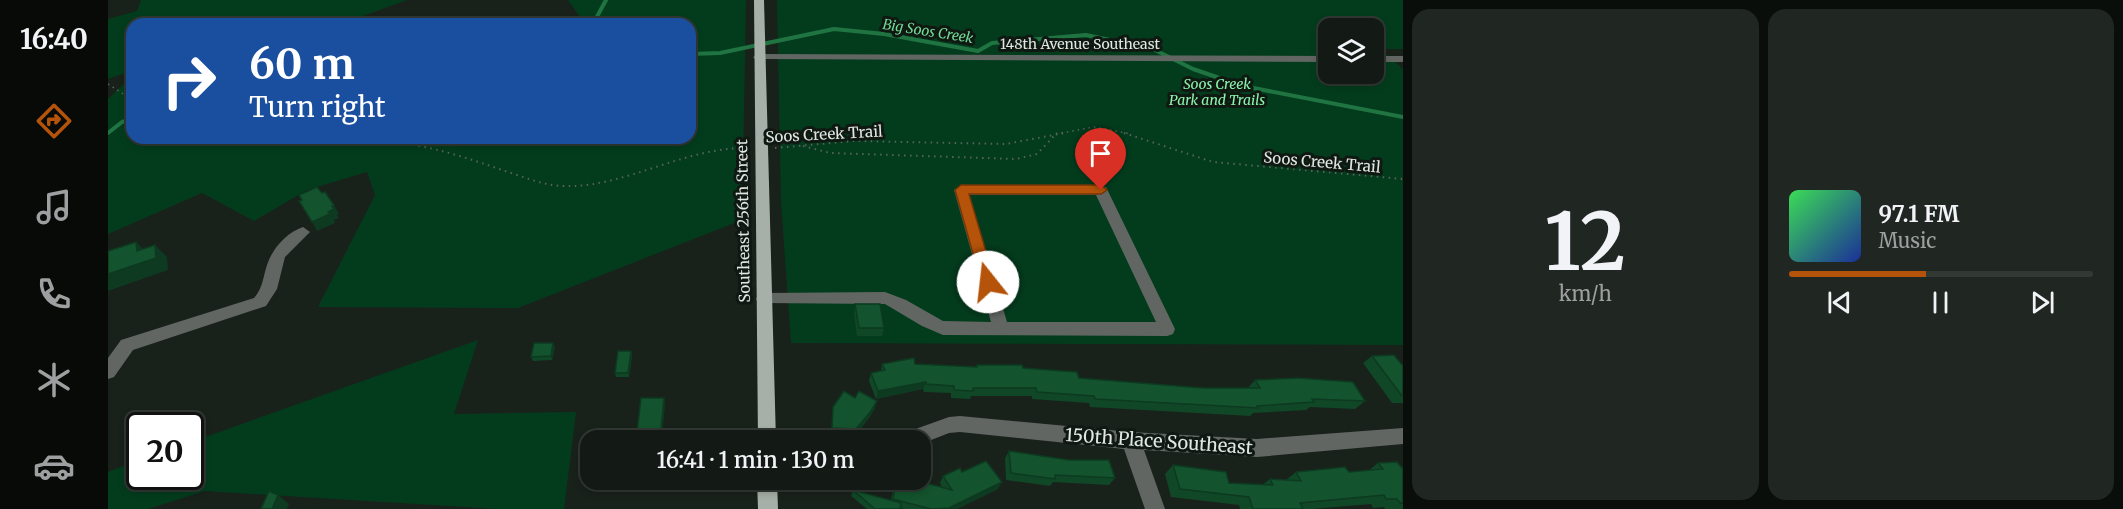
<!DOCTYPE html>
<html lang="en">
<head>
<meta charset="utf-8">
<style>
	body { margin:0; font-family:Merriweather,serif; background:#202622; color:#f1f3f6; height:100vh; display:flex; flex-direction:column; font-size:22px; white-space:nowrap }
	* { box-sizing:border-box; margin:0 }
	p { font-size:20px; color:#9da0a0 }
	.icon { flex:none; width:33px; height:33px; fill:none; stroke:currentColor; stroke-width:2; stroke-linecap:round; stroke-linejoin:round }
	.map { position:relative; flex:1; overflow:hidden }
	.drawer { display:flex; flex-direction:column; gap:9px; padding:9px; background:#0a0e0b; width:720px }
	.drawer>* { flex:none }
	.hud { position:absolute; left:18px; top:18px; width:570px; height:126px; border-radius:18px; box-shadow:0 3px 9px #0003,0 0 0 2px #323834; background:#1a4fa0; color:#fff; overflow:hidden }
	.buttons { position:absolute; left:1210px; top:18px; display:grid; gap:12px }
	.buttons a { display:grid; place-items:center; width:66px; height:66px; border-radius:12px; background:#131914; box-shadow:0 3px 9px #0003,0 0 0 2px #323834; font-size:30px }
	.speed { position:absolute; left:18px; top:412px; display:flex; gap:12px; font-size:30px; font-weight:700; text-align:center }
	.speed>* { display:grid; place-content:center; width:78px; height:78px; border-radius:50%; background:#131914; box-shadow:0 3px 9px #0003,0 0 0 2px #323834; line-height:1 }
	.speed .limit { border:3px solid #111; border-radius:9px; background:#fff; color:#111 }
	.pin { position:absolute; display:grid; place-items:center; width:51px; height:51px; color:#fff; margin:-62px -26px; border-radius:50% 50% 50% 0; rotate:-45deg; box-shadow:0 0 6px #0007 }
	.pin .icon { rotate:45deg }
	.me { position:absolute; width:66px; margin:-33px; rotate:344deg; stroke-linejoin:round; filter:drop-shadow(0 0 4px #0008) }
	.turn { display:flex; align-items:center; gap:21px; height:126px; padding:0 24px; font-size:27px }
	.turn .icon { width:78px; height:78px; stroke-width:2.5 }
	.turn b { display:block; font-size:42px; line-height:51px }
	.drawer .widget { flex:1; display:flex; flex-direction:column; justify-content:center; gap:9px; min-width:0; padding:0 21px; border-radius:18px; background:#202622 }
	.drawer .dial { align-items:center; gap:0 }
	.dial b { font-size:78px; line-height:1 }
	.song { display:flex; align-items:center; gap:18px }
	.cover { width:72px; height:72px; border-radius:9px; background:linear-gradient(135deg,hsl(130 70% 55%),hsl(230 70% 35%)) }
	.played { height:6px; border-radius:3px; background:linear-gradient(90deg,#b45309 45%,#323834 45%) }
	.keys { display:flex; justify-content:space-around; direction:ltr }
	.drawer .tiles { flex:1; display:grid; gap:9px; grid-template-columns:repeat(2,1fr) }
	.trip { position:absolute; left:472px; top:430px; width:351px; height:60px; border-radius:18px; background:#131914; box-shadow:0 3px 9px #0003,0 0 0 2px #323834; font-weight:600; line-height:60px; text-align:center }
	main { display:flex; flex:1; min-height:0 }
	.tabs { display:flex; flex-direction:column; width:108px; justify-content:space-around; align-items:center; background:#080a08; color:#9da0a0 }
	.tabs .icon { width:42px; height:42px }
	.tabs .on { color:#b45309 }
	.tabs b { font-size:27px; color:#f1f3f6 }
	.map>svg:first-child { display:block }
</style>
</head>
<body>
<main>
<nav class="tabs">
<b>16:40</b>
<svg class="icon on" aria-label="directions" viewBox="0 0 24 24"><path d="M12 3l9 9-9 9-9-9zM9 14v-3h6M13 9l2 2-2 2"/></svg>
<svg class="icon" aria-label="music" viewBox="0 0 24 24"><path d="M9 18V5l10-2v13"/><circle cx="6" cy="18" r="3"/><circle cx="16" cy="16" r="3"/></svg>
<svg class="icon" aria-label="phone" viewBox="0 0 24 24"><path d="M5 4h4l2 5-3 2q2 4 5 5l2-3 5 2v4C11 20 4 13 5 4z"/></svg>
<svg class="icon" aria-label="climate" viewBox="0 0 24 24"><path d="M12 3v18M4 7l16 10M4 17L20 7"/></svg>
<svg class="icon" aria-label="car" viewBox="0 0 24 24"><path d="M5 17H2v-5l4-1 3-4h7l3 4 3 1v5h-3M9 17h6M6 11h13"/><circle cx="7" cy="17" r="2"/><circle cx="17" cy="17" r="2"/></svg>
</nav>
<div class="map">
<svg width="1295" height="509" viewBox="0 0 1295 509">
	<rect width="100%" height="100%" fill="#19211b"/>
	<g fill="#033c1d" fill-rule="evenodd">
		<polygon points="33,0 299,0 233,24 24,24 24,71 0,79 0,19 29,11"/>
		<polygon points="460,0 638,0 634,220 410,308 210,307 267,195 259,172 199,190 146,221 94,193 0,234 0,99 24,76 24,138 582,138 582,24 289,24 292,20 474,20"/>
		<path d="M 669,0 L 1295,0 L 1295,49 L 1272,49 L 1295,69 L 1295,345 L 683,343 L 673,202 ZM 1221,28 L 1266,28 L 1266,74 L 1221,74 Z"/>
		<polygon points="370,340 346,414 468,412 456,509 389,509 97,491 40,509 0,509 0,472 31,460 32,477 82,477 83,442"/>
	</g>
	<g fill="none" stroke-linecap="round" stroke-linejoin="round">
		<g stroke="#207442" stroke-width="4">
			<polyline points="485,24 498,0"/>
			<polyline points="582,54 612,53 726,29 776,34 870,51 884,43 978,35 1045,49 1085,69 1135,86 1295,117"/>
			<polyline points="0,133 14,122 24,119"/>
		</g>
		<g stroke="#5a625c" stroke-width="1.5" stroke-dasharray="1.5 4" stroke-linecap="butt">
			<polyline points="0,84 14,93 24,108"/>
			<polyline points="948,134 986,127 1023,134"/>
		</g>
		<g stroke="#5a625c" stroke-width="2" stroke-dasharray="1.5 4.5" stroke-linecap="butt">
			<polyline points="1016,133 1105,162 1295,179"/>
			<path d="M 143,138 C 199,140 256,134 312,146 C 342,152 371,162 400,172 C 419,178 437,186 457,186 C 516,188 576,147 640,148"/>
			<polyline points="695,146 722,153 908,159 929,154 949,133"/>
			<polyline points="667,148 746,141 898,144 956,133"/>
		</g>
		<g fill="#626663" fill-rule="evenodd">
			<polygon points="651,54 1221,56 1221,62 647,59 645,57"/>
			<rect x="1266" y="56" width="29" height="6"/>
			<path d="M 853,185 L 998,187 L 1067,329 L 1065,334 L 1059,336 L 835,335 L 814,326 L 777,304 L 650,303 L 648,299 L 650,295 L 656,293 L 777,292 L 798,300 L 835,321 L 883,322 L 846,190 ZM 861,195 L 988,195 L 1048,322 L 899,322 Z"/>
			<path d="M 195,227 L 202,232 L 177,257 L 169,289 L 158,306 L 25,350 L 6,377 L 0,379 L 0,358 L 13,340 L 146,298 C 155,288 155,277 159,265 C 164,249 179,232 195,227 Z"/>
			<polygon points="852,416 1023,432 1149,439 1295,428 1295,444 1149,457 1036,450 1057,509 1037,509 1016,449 852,432 841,433 813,444 813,441 802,441 800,437 802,431 841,417"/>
		</g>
		<g fill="#a6afa8" fill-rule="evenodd">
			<polygon points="646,0 656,0 668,441 650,441"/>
			<polygon points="649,480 669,480 670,509 650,509"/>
		</g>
	</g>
	<g fill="#104727">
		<polygon points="747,304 776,328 774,336 749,336 746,313"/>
		<polygon points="447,347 444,360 425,361 423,357"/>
		<polygon points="523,351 524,355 521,377 508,377 507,373"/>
		<polygon points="1264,356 1295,366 1295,403 1284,403 1255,363"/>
		<polygon points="774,364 807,364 868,367 869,365 915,368 971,378 1095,388 1140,388 1147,380 1257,401 1247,409 1202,407 1198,410 1145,413 1142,416 982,407 981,403 924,399 924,396 863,396 862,399 843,398 843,393 816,392 815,389 768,399 761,381 763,373 773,371"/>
		<polygon points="725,407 767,408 761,418 746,437 723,435"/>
		<polygon points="901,451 1007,478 1001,485 945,482 942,486 898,480 897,458"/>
		<polygon points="1270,463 1295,467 1295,509 1277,509 1276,507 1265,508 1263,504 1204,509 1132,509 1131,505 1063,497 1057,474 1065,465 1121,483 1154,485 1162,479 1178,480 1188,472 1241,472 1260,471"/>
		<polygon points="854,472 890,489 849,509 796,509 793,508 792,509 759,509 743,496 745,490 783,500 787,480 807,480 834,487 832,483 835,476"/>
		<polygon points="528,480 553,480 553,482 529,482"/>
		<polygon points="755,480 769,480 761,487"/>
	</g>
	<g fill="#0d3a20">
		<polygon points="226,205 231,214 229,215 231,218 226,220 227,223 209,231 204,222 220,212 224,206"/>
		<polygon points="28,242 40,254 47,245 59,257 60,270 0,291 0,274 29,251"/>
		<polygon points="445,343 447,347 444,360 443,356"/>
		<polygon points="523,351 524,355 521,377 520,373"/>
		<polygon points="818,382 815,389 768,399 770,391"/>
		<polygon points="556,398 557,406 554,436 553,429"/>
		<polygon points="769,401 767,408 761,418 746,437 748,429"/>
		<polygon points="557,429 559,436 558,441 556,441"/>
		<polygon points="763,480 769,480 761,487"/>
		<polygon points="894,482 890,489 849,509 838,509"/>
		<polygon points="170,495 181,504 179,509 164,509"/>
	</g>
	<g fill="#13532d" stroke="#0d3a20" stroke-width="1.5">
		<polygon points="209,187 214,193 217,192 226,205 224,206 226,209 220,212 222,214 204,222 191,201 194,200 191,195"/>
		<polygon points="28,242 29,251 47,245 48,258 0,274 0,251"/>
		<polygon points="747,304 772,304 776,328 751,328"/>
		<polygon points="426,343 445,343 443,356 423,357"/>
		<polygon points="510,351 523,351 520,373 507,373"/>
		<polygon points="1286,355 1295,366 1295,396 1294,396 1264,356"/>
		<polygon points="806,358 807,364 869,367 869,365 914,365 915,368 969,372 971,378 1095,388 1152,388 1147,380 1190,378 1245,382 1257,401 1204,399 1206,402 1149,406 1150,408 987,399 986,396 929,392 928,388 865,388 865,391 846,390 846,386 818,384 818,382 770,391 763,373 777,370 774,364"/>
		<polygon points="736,391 747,398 751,391 769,401 763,411 748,429 724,428 725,407"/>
		<polygon points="533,398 556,398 553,429 557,429 556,441 528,441"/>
		<polygon points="750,434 756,441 740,441"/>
		<polygon points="901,451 961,460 1001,460 1007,478 947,475 947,479 903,473"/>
		<polygon points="878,461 894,482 841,508 823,509 785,499 788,480 807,480 844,490 835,476 852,468 854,472"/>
		<polygon points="1289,462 1294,468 1295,467 1295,503 1292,503 1289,499 1278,499 1276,495 1192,503 1195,509 1145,509 1141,497 1072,489 1065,465 1118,472 1121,483 1165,485 1162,479 1193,481 1188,472 1237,467 1241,472 1275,469 1270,463"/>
		<polygon points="745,490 793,503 792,509 767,509"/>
		<polygon points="161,491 170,495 164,509 153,509"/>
	</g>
	<polygon fill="#b45309" stroke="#753606" stroke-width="1.5" points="853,185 993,185 999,190 993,194 861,194 887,282 880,287 873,282 847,190"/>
	<g text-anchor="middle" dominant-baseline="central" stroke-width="6" stroke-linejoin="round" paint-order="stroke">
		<g font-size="14" font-style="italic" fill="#72dc96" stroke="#101812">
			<text transform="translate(820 31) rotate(9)">Big Soos Creek</text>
		</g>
		<g font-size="14" fill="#e1e7e3" stroke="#101812">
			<text x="972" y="44">148th Avenue Southeast</text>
		</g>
		<g font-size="14" font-style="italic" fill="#8bf5ad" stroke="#101812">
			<text x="1109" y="84">Soos Creek<tspan x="1109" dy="16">Park and Trails</tspan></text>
		</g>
		<g font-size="15" fill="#e1e7e3" stroke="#101812">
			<text transform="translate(716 134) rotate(-3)">Soos Creek Trail</text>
			<text transform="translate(1214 162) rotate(5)">Soos Creek Trail</text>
			<text transform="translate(635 221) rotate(-91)">Southeast 256th Street</text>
		</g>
		<g font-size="18" fill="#e1e7e3" stroke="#101812">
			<text transform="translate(1051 441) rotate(4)">150th Place Southeast</text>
		</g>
	</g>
</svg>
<div class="buttons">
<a><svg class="icon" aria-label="layers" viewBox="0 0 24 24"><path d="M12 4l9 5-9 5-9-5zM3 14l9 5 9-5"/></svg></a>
</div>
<div class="speed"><div class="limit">20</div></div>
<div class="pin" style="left:993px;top:190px;background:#d93025"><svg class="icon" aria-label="arrive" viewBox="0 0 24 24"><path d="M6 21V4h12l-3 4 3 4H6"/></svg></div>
<svg class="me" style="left:880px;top:282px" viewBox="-20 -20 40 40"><circle r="19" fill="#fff"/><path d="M0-13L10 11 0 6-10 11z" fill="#b45309"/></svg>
<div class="trip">16:41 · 1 min · 130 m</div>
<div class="hud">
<div class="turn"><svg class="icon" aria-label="right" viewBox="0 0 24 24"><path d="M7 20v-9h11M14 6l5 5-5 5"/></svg><div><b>60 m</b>Turn right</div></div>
</div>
</div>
<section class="drawer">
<div class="tiles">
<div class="widget dial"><b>12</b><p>km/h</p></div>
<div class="widget">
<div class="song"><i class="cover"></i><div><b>97.1 FM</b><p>Music</p></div></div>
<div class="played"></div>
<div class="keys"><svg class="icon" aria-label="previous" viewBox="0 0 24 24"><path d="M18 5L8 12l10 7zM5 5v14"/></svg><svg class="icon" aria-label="pause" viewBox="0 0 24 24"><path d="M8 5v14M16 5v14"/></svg><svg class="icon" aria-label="next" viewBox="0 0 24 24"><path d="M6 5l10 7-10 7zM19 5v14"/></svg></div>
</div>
</div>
</section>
</main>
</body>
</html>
